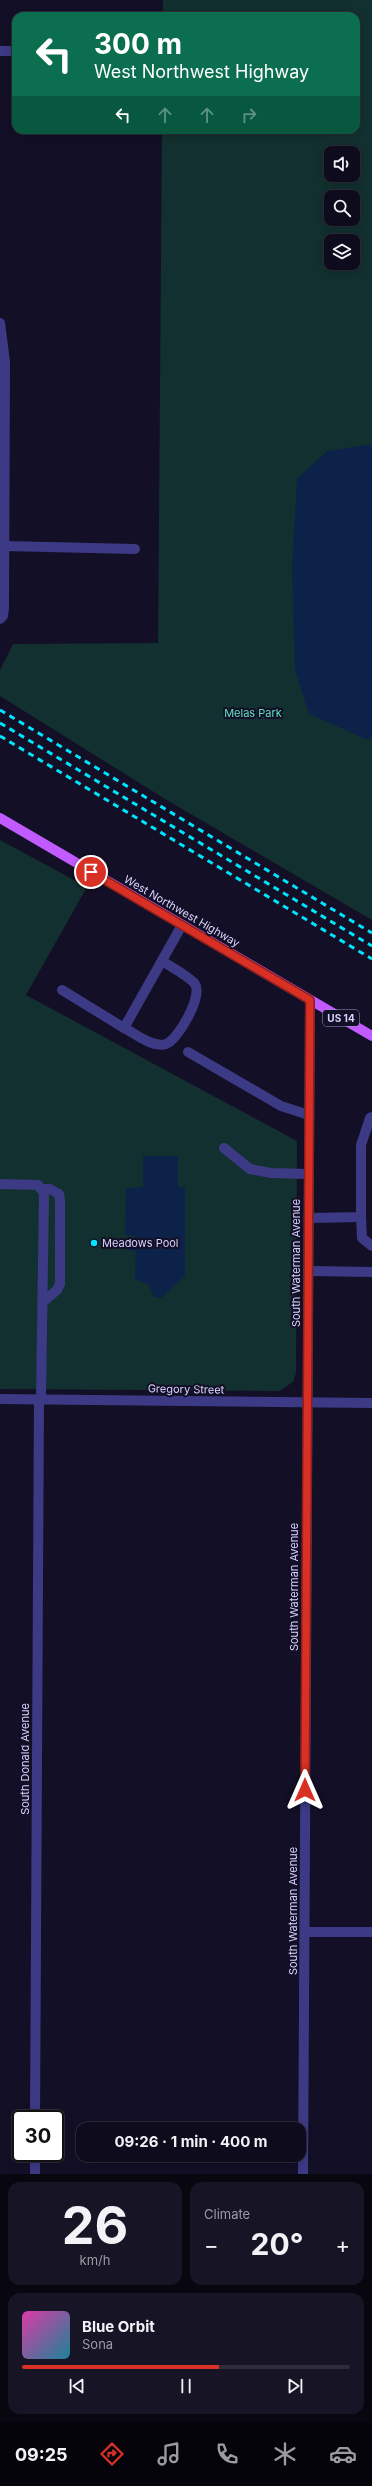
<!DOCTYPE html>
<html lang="en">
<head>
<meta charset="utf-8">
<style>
	body { margin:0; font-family:Inter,sans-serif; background:#171425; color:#f1f3f6; height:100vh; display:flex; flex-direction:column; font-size:15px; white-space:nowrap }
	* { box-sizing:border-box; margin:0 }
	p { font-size:13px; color:#9b9ba3 }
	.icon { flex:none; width:22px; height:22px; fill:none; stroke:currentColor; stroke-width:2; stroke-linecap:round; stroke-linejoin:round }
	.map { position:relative; height:2174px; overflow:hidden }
	.sheet { display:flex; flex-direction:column; gap:8px; padding:8px; background:#08060f; flex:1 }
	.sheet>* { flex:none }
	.banner { position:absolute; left:12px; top:12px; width:348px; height:122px; border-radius:12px; box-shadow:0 2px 10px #0003,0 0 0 1px #2e2b3b; background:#0b6e4f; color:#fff; overflow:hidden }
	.controls { position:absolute; left:324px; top:146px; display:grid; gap:8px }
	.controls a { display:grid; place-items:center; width:36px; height:36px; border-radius:8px; background:#0e0b1c; box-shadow:0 2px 10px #0003,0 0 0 1px #2e2b3b; font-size:20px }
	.speed { position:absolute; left:12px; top:2110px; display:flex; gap:8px; font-size:20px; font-weight:700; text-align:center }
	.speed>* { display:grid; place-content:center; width:52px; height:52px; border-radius:50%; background:#0e0b1c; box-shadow:0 2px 10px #0003,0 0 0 1px #2e2b3b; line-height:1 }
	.speed .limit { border:2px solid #111; border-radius:6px; background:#fff; color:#111 }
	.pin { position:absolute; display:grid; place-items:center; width:34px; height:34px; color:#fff; margin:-17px; border:2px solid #fff; border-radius:50%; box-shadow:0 1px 4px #0007 }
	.me { position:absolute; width:44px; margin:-22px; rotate:0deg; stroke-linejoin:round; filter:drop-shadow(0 0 3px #0008) }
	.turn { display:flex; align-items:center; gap:14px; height:84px; padding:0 16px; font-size:18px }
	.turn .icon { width:52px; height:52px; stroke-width:2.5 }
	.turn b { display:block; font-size:28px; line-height:34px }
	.lanes { display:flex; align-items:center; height:38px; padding:0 16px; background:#0003; justify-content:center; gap:20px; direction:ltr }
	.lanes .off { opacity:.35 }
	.big { font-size:30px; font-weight:700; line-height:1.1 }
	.sheet .card { flex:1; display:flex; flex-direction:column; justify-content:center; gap:6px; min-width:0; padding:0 14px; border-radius:12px; background:#171425 }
	.sheet .dial { align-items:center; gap:0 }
	.dial b { font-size:52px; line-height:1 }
	.song { display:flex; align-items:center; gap:12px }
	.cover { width:48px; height:48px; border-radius:6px; background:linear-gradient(135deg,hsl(320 70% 55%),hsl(190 70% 35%)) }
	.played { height:4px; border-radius:2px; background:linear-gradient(90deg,#d93025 60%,#2e2b3b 60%) }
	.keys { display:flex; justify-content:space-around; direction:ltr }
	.heat { display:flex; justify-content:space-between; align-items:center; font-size:22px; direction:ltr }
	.sheet .tiles { flex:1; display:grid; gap:8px; grid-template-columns:1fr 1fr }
	.card:last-child { grid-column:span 2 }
	.trip { position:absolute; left:76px; top:2122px; width:230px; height:40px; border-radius:12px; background:#0e0b1c; box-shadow:0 2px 10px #0003,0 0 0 1px #2e2b3b; font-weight:700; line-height:40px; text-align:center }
	.menu { display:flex; height:64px; justify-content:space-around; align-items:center; background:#06040b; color:#9b9ba3 }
	.menu .icon { width:28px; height:28px }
	.menu .selected { color:#d93025 }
	.menu b { font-size:18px; color:#f1f3f6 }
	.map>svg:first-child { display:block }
</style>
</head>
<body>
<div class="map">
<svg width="372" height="2174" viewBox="0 0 372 2174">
	<rect width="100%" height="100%" fill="#130f26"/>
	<g fill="#12302f" fill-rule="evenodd">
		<path d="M 163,0 L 372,0 L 372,920 L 165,799 L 0,696 L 0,670 L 13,644 L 158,643 L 162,130 L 356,130 L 356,16 L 163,16 ZM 331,153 L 353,153 L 353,175 L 331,175 ZM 331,197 L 353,197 L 353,219 L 331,219 ZM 331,241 L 353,241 L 353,263 L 331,263 Z"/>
		<polygon points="0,840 87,887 26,995 297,1141 296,1373 293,1382 279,1391 0,1389"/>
	</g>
	<g fill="#0c2248">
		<polygon points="372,444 372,739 366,739 309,714 295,670 292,567 297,479 327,451"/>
		<polygon points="143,1156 178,1156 178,1187 185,1188 185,1276 161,1298 154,1297 149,1285 135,1279 136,1251 130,1251 128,1248 136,1240 135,1236 125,1235 126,1188 143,1187"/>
	</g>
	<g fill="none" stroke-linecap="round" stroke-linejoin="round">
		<g stroke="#3d3a85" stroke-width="10">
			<polyline points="0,51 16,51"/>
			<polyline points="4,546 135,549"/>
			<polyline points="62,990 124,1028 182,925"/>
			<path d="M 124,1028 C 136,1034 152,1048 166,1044 C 178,1040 203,996 195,984 C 190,977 170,966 162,961"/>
			<polyline points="188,1052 281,1106 309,1115"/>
			<polyline points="224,1148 250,1169 271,1173 309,1174"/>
			<polyline points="0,1184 38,1185 44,1193 41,1399"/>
			<polyline points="42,1189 50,1189 59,1194 60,1201 60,1284 57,1290 43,1302"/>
			<polyline points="361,1217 362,1238 372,1246"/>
			<polyline points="309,1218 361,1217 361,1145 370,1118 372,1117"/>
			<polyline points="308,1271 372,1272"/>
		</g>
		<g stroke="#3d3a85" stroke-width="10">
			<polyline points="0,323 5,362 4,608 3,616 0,619"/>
			<polyline points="0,1399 372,1403"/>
			<polyline points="305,1932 372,1932"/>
			<polyline points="35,2119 39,1399"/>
			<polyline points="35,2174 35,2153"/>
			<polyline points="303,2174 310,1000"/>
		</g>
		<polyline stroke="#c25bff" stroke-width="10" points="0,818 372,1036"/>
		<g stroke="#00e5ff" stroke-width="3" stroke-dasharray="6 5" stroke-linecap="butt">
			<polyline points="0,710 372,933"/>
			<polyline points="0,723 372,946"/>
			<polyline points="0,736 372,959"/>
		</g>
	</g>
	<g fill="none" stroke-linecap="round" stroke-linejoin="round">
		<g stroke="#8d1f18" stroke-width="10">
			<polyline id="route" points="91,872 310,1000 305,1790"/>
		</g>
		<use href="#route" stroke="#d93025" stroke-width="7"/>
	</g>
	<circle fill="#00e5ff" stroke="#130f26" stroke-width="1.5" cx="94" cy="1243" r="4"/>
	<g text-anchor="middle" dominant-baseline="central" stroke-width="4" stroke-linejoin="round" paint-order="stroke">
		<rect fill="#130f26" stroke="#9e99be" stroke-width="1" x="323" y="1010" width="36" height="16" rx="3"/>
		<g font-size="10" font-weight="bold" fill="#d9d4ff">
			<text x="341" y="1018">US 14</text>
		</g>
		<g font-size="11" fill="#5fe0c0" stroke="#130f26">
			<text x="253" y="713">Melas Park</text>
		</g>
		<g font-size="11" fill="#d9d4ff" stroke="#130f26">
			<text transform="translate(182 911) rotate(30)">West Northwest Highway</text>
			<text transform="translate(296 1263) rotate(-90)">South Waterman Avenue</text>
			<text transform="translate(186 1389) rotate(1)">Gregory Street</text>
			<text transform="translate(294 1587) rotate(-90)">South Waterman Avenue</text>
			<text transform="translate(25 1759) rotate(-90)">South Donald Avenue</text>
			<text transform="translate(293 1911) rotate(-90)">South Waterman Avenue</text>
		</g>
		<g font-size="11" fill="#d9d4ff" stroke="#130f26" text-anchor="start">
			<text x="102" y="1243">Meadows Pool</text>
		</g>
	</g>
</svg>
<div class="controls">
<a><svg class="icon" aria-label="sound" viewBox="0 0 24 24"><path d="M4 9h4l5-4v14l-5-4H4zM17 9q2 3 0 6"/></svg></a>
<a><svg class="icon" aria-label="search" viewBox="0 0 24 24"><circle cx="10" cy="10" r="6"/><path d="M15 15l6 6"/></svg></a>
<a><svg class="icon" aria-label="layers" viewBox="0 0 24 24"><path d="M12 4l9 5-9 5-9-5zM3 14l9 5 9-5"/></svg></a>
</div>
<div class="speed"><div class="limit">30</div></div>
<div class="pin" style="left:91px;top:872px;background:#d93025"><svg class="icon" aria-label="arrive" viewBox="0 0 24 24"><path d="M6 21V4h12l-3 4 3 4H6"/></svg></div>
<svg class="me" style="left:305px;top:1790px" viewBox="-20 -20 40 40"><path d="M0-17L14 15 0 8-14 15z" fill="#d93025" stroke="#fff" stroke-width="4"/></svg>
<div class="trip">09:26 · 1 min · 400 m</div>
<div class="banner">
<div class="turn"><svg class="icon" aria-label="left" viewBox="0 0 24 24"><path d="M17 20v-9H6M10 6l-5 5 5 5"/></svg><div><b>300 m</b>West Northwest Highway</div></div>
<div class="lanes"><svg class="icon" aria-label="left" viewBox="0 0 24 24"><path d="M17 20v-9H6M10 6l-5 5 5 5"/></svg><svg class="icon off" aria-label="ahead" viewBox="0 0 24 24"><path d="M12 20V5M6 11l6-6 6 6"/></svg><svg class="icon off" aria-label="ahead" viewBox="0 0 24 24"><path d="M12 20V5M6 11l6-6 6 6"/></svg><svg class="icon off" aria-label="right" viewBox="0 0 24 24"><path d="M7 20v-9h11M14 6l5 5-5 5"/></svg></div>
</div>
</div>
<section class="sheet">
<div class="tiles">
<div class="card dial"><b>26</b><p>km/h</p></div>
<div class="card"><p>Climate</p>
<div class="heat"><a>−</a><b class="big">20°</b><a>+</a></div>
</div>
<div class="card">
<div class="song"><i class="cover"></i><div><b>Blue Orbit</b><p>Sona</p></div></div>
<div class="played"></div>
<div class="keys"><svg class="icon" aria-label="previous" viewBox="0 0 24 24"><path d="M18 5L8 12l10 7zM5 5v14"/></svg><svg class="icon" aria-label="pause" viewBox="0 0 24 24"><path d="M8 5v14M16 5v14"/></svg><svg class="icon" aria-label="next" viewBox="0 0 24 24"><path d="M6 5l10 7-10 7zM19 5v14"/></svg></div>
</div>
</div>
</section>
<nav class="menu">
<b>09:25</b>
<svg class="icon selected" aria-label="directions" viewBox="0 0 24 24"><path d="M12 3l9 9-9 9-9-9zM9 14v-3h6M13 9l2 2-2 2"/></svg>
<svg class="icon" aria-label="music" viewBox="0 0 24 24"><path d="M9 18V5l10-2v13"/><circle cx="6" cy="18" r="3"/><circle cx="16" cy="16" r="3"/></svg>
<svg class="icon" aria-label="phone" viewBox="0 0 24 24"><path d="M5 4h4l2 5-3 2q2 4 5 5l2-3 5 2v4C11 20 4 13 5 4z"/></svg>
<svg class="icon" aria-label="climate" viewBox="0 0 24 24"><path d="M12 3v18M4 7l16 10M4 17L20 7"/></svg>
<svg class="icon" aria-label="car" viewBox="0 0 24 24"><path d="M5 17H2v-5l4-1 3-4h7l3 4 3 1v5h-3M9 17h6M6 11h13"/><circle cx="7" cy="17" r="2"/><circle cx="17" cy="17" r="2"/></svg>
</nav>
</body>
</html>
